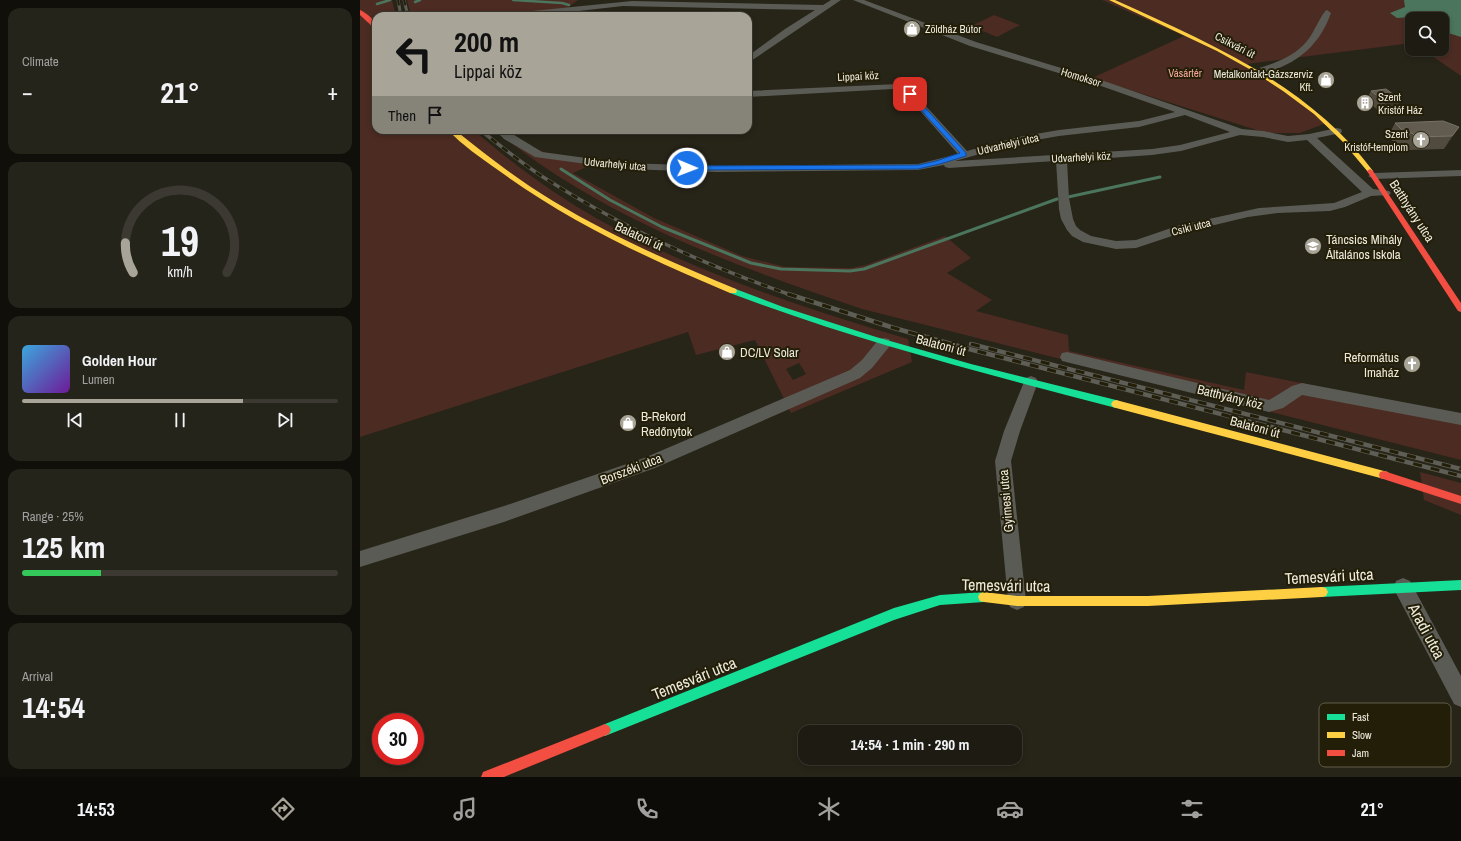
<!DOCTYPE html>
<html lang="en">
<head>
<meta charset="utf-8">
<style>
	body { margin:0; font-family:"Archivo Narrow",sans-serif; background:#25241b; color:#f1f3f6; height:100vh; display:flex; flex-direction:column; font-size:15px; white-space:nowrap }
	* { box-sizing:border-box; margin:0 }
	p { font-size:13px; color:#a0a19f }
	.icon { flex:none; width:22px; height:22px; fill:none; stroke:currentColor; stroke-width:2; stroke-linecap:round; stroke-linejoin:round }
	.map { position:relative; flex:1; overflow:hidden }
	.sheet { display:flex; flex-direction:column; gap:8px; padding:8px; background:#100f0a; width:360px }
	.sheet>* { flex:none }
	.banner { position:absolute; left:12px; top:12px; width:380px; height:122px; border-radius:12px; box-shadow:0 2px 6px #0003,0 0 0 1px #3b3932; background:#a8a598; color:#111; overflow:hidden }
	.buttons { position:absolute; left:1045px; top:12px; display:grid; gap:8px }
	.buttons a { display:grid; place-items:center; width:44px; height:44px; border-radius:8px; background:#1d1b12; box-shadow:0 2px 6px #0003,0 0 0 1px #3b3932; font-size:20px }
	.speed { position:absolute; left:12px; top:713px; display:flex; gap:8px; font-size:20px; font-weight:700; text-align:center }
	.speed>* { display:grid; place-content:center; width:52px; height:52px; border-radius:50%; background:#1d1b12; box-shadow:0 2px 6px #0003,0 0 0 1px #3b3932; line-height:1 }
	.speed .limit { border:6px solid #d22; background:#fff; color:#111 }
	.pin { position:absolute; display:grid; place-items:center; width:34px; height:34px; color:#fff; margin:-17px; border-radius:8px; box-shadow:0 2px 6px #0006 }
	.me { position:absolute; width:44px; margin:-22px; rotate:91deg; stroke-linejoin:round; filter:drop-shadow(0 0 3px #0008) }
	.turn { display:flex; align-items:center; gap:14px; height:84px; padding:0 16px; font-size:18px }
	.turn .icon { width:52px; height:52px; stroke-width:2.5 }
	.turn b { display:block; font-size:28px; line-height:34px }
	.then { display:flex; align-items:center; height:38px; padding:0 16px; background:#0003; gap:8px; font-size:15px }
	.big { font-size:30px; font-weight:700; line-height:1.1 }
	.sheet .tile { flex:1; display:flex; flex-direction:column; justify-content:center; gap:6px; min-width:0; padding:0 14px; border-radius:12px; background:#25241b }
	.sheet .dial { align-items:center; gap:0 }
	.dial svg { height:104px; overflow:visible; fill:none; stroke:#3b3932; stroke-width:7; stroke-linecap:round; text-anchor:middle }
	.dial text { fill:#f1f3f6; stroke:none }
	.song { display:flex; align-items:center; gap:12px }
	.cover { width:48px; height:48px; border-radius:6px; background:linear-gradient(135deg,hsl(200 70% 55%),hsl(280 70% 35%)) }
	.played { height:4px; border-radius:2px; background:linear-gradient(90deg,#a8a598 70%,#3b3932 70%) }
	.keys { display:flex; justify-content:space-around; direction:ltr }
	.heat { display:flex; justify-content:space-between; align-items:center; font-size:22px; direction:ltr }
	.charge { height:6px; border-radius:3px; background:linear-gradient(90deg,#34c759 25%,#3b3932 0) }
	.trip { position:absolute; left:438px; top:725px; width:224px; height:40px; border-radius:12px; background:#1d1b12; box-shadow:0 2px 6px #0003,0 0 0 1px #3b3932; font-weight:700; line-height:40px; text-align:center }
	.menu { display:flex; height:64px; justify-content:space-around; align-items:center; background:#0c0b07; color:#a0a19f }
	.menu .icon { width:28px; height:28px }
	.menu .selected { color:#a8a598 }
	.menu b { font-size:18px; color:#f1f3f6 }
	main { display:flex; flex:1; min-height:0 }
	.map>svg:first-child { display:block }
</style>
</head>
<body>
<main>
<section class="sheet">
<div class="tile"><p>Climate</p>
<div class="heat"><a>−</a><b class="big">21°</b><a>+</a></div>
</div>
<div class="tile dial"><svg viewBox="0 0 100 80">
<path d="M14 69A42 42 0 1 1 86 69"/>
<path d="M14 69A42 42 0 0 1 8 46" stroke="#a8a598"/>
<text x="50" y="56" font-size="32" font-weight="700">19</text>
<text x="50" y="72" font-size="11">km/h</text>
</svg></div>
<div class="tile">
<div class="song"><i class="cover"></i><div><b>Golden Hour</b><p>Lumen</p></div></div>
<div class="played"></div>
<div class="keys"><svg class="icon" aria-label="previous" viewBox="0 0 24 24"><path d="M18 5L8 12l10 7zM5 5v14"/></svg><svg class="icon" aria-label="pause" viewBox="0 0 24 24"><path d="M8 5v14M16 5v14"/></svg><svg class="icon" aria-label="next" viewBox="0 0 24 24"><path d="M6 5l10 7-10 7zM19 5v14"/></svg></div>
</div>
<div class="tile"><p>Range · 25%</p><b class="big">125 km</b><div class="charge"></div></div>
<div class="tile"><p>Arrival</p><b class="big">14:54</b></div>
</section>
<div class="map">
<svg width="1101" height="777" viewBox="0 0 1101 777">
	<rect width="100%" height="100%" fill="#272418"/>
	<g fill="#4c2b22" fill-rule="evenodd">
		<path d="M 0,0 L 32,0 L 36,16 L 16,16 L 16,130 L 114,130 C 151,163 193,193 236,218 C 334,272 441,307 548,339 L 552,362 L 431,413 L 395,340 L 336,355 L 328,332 L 0,437 ZM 439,363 L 446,374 L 433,380 L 426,369 Z"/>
		<polygon points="47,0 218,0 197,16 51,16"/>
		<polygon points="742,0 1101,0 1101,76 1062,49 1082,49 1082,19 1052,19 1052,43 887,64 969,122 940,133 906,133 732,78 824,36"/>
		<polygon points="634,15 660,25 637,37 611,26"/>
		<path d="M 135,130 C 154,130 162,143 179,150 C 198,159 223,157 244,159 L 213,173 L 294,218 L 382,256 L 425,267 L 491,268 L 506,265 L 585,236 L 611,258 L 587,273 L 632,300 L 616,311 L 708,335 L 709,351 L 884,390 L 886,372 L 1101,415 L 1101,460 L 502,309 C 373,265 241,218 135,130 Z"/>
		<polygon points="1060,472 1101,483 1101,515 1064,500"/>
	</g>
	<polygon fill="#4b755c" points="1044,0 1101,0 1101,37 1082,31 1082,19 1056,19 1053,17 1037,18 1030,13 1045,7"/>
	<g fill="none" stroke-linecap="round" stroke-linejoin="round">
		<g stroke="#4b755c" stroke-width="2.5">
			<polyline points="153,0 202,3 209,5"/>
			<polyline points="55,2 60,0"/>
			<polyline points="17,4 30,0"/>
		</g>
		<g stroke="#4b755c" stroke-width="3">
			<polyline points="201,169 250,200 302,227 391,263 421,269 490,271 504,269 697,199"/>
			<polyline points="708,197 800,177"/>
		</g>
		<g fill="#5a5b54" fill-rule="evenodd">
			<polygon points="471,0 481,0 388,63 388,56 425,29 455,10 263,6 175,16 148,16 152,13 272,1 463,5"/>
			<path d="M 493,0 L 504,0 L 616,42 L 747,82 L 882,129 L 903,131 L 928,136 L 949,134 L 977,128 L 981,129 L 982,131 L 981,133 L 957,138 L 1013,189 L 1029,191 L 1031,193 L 1029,195 L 1011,196 L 985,207 L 970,211 L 918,213 L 888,217 L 821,233 L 776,248 L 756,249 L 723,242 L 712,236 L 707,230 L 701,219 L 699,209 L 696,161 L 589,168 L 585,167 L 584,165 L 558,170 L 357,172 L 263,169 L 175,157 L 144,139 L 135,130 L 146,130 L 182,152 L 263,163 L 357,166 L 558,164 L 598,154 L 547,96 L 533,89 L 388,97 L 388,91 L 538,84 L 553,92 L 607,151 L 658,137 L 699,130 L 779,121 L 815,112 L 741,86 L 610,46 ZM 825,115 L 870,132 L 820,145 L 792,149 L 595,161 L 659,143 L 699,136 L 779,127 ZM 880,135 L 903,137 L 928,142 L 947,140 L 1002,192 L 974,203 L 899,208 L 817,226 L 776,240 L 756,241 L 731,236 L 720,230 L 716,226 L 713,219 L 709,198 L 707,161 L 792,155 L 821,151 Z"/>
			<path d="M 967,10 L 971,13 C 961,41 944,58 917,69 C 910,71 902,75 896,73 L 894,71 L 896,69 C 915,63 934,57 947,41 C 953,35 962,12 967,10 Z"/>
			<polygon points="1101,170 1101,176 1014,179 1008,176 1014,173"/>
			<polygon points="524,338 529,339 531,343 529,347 512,368 500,378 295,468 144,522 0,567 0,551 144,506 284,458 490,370 502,360 519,339"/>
			<polygon points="707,352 909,400 932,386 942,383 1101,413 1101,425 942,395 923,408 909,412 702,361 700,357 702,353"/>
			<polygon points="671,376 676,378 678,382 660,431 651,461 666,601 664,607 657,610 650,607 648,601 635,461 644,431 664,382 666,378"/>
			<polygon points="1043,578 1050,581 1101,676 1101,707 1094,704 1036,593 1034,587 1036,581"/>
		</g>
		<g fill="#16e098" fill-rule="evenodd">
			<path d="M 373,288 L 423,307 L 516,337 L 611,364 L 756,400 L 759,401 L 761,404 L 759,407 L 756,408 C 626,374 496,341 370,293 L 369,291 Z"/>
			<polygon points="1101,580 1101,590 962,597 958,596 956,592 958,588 962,587"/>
			<polygon points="624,592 628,593 630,597 628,601 624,602 580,605 534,620 245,736 241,734 239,730 241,726 245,724 534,608 580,595"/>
		</g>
		<g fill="#ffcf43" fill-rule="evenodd">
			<path d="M 749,0 L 755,0 C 850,43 949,85 1013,171 L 1010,173 L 1008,172 L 982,141 L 954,114 L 923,91 L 891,70 L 857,51 Z"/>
			<path d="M 88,130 L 95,130 C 126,155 158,180 193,201 C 251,236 313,263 376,289 L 377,291 L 376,293 L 370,293 C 289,259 209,222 138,170 C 121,158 102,145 88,130 Z"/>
			<polygon points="756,400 1024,471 1028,472 1029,475 1028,478 1024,479 756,408 753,407 751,404 753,401"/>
			<polygon points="962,587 966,588 968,592 966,596 962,597 788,606 657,606 624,602 620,601 618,597 620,593 624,592 657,596 788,596"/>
		</g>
		<g fill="#f24e42" fill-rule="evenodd">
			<path d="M 0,10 C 8,14 16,20 16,30 L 0,15 Z"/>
			<polygon points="1010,169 1013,171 1101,303 1101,312 1098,311 1007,171"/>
			<polygon points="1024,471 1101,496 1101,504 1020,478 1019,475 1020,472"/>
			<polygon points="245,724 249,726 251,730 249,734 144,777 121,777 123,772"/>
		</g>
		<g stroke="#5e5e56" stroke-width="3">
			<g id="rail-far2">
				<polyline points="38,0 41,16"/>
				<polyline points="44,0 48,16"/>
			</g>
		</g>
		<g stroke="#5e5e56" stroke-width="3.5">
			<path id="rail-far1" d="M 120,130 C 141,146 161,163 183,177 C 261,227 344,265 431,295"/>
		</g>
		<g stroke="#5e5e56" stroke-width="4.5">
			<g id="rail">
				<polyline points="428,294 534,328 609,349 1101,476"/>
				<polyline points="611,344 1101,469"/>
			</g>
		</g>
		<use href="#rail-far2" stroke="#231e08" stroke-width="2" stroke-dasharray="5.5" stroke-linecap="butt"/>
		<use href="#rail-far1" stroke="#231e08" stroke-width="2.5" stroke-dasharray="7" stroke-linecap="butt"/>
		<use href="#rail" stroke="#231e08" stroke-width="3" stroke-dasharray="9" stroke-linecap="butt"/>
	</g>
	<g fill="#514a3e">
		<polygon points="1011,91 1041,100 1035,110 1020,112 1006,100"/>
		<polygon points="1035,123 1099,127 1084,149 1048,150 1044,146 1037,146 1028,136"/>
	</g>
	<g fill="#393428">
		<polygon points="1041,100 1035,110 1020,112 1026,102"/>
		<polygon points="1099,127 1090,140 1084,149 1092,136"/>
	</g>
	<g fill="#625b4f" stroke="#787265">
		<polygon points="1026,89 1041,100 1026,102 1011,91"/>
		<polygon points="1083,121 1099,127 1092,136 1056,137 1052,133 1045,133 1035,123"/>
	</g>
	<polygon fill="#1a73e8" stroke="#114b97" points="548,93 552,93 606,153 606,156 580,164 558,169 327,170 324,168 327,166 558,165 576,161 600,153 548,96"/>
	<defs>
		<g id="shop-disc" transform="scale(0.9)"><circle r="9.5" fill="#a8a598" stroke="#231e08"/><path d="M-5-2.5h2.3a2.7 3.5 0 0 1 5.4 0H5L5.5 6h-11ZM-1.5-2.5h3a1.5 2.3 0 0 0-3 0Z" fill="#fff"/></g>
		<g id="building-disc" transform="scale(0.9)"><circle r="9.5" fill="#a8a598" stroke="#231e08"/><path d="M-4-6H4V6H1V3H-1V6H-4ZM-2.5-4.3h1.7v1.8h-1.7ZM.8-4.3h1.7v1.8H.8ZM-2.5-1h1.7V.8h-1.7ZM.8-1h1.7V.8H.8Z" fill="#fff"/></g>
		<g id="church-disc" transform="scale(0.9)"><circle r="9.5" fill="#a8a598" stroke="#231e08"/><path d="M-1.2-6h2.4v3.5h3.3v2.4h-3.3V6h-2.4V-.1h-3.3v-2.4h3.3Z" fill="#fff"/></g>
		<g id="school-disc" transform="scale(0.9)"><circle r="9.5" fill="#a8a598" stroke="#231e08"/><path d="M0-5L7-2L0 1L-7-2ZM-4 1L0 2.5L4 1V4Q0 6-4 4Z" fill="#fff"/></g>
	</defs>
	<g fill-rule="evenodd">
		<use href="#shop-disc" x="552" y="29"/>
		<use href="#shop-disc" x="966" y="80"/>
		<use href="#building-disc" x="1005" y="103"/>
		<use href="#church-disc" x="1061" y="140"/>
		<use href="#school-disc" x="953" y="246"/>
		<use href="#shop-disc" x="367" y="352"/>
		<use href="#church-disc" x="1052" y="364"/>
		<use href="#shop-disc" x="268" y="423"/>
	</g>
	<g text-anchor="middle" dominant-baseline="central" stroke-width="4" stroke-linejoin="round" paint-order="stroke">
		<g font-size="11" fill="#eeebdd" stroke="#231e08" text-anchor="start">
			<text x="565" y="29">Zöldház Bútor</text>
			<text x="953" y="74" text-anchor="end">Metalkontakt-Gázszerviz<tspan x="953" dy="13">Kft.</tspan></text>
			<text x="1018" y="97">Szent<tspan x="1018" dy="13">Kristóf Ház</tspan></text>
			<text x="1048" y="134" text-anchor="end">Szent<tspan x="1048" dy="13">Kristóf-templom</tspan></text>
		</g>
		<g font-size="11" fill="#eeebdd" stroke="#231e08">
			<text transform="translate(875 45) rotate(27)">Csikvári út</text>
			<text transform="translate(498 76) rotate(-3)">Lippai köz</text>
			<text transform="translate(721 77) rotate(17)">Homoksor</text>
			<text transform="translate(648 144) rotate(-13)">Udvarhelyi utca</text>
			<text transform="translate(721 157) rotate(-3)">Udvarhelyi köz</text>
			<text transform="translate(255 164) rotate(5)">Udvarhelyi utca</text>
			<text transform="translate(831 227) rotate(-14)">Csiki utca</text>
		</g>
		<g font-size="11" fill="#faac9d" stroke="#231e08">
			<text x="825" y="73">Vásártér</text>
		</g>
		<g font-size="13" fill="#eeebdd" stroke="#231e08">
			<text transform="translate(1052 211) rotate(57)">Batthyány utca</text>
			<text transform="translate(279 236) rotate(25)">Balatoni út</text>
			<text transform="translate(581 345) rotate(15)">Balatoni út</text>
			<text transform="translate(870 397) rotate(14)">Batthyány köz</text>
			<text transform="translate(895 427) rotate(15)">Balatoni út</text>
			<text transform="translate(271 469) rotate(-21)">Borszéki utca</text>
			<text transform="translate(646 501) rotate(-95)">Gyimesi utca</text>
		</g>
		<g font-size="13" fill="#eeebdd" stroke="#231e08" text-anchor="start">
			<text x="966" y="239">Táncsics Mihály<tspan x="966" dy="15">Általános Iskola</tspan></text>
			<text x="380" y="352">DC/LV Solar</text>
			<text x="1039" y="357" text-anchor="end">Református<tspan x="1039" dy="15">Imaház</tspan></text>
			<text x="281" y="416">B-Rekord<tspan x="281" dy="15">Redőnytok</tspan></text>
		</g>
		<g font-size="16" fill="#eeebdd" stroke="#231e08">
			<text transform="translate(969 576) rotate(-3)">Temesvári utca</text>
			<text transform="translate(646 585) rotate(1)">Temesvári utca</text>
			<text transform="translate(1067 631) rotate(62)">Aradi utca</text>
			<text transform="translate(334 678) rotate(-22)">Temesvári utca</text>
		</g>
	</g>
	<rect x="959" y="703" width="132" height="64" rx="6" fill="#231e08" stroke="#605c48" stroke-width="1"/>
	<rect x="967" y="714" width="18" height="6" fill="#16e098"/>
	<rect x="967" y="732" width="18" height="6" fill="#ffcf43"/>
	<rect x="967" y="750" width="18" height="6" fill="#f24e42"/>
	<g font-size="11" fill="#eeebdd">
		<text x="992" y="721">Fast</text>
		<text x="992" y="739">Slow</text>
		<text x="992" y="757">Jam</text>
	</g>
</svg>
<div class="buttons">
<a><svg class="icon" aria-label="search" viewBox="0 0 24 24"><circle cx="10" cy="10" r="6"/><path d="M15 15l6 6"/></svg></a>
</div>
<div class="speed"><div class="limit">30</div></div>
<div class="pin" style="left:550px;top:94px;background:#d93025"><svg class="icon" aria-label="arrive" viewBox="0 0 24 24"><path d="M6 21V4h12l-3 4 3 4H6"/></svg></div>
<svg class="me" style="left:327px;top:168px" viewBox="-20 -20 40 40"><circle r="17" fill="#1a73e8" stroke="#fff" stroke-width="3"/><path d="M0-11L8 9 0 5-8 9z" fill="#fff"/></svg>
<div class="trip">14:54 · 1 min · 290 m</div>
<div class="banner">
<div class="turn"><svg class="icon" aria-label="left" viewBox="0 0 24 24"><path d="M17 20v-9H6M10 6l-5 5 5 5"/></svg><div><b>200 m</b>Lippai köz</div></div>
<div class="then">Then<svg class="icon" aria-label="arrive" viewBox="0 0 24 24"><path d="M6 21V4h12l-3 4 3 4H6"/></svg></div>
</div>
</div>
</main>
<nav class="menu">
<b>14:53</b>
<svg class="icon selected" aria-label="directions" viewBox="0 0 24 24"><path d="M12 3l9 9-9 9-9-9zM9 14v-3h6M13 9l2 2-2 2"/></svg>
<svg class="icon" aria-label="music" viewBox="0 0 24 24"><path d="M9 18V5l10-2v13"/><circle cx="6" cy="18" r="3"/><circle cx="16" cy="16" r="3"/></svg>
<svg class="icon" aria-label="phone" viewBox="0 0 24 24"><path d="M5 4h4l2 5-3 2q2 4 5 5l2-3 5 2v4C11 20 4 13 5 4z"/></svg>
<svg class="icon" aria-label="climate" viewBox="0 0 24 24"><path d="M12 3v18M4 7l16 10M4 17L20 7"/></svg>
<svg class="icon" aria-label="car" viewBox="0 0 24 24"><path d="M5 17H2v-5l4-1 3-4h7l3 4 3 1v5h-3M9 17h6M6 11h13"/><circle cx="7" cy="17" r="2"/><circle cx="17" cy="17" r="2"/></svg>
<svg class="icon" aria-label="filters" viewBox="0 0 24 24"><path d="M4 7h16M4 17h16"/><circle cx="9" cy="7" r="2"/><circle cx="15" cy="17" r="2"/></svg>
<b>21°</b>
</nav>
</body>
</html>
